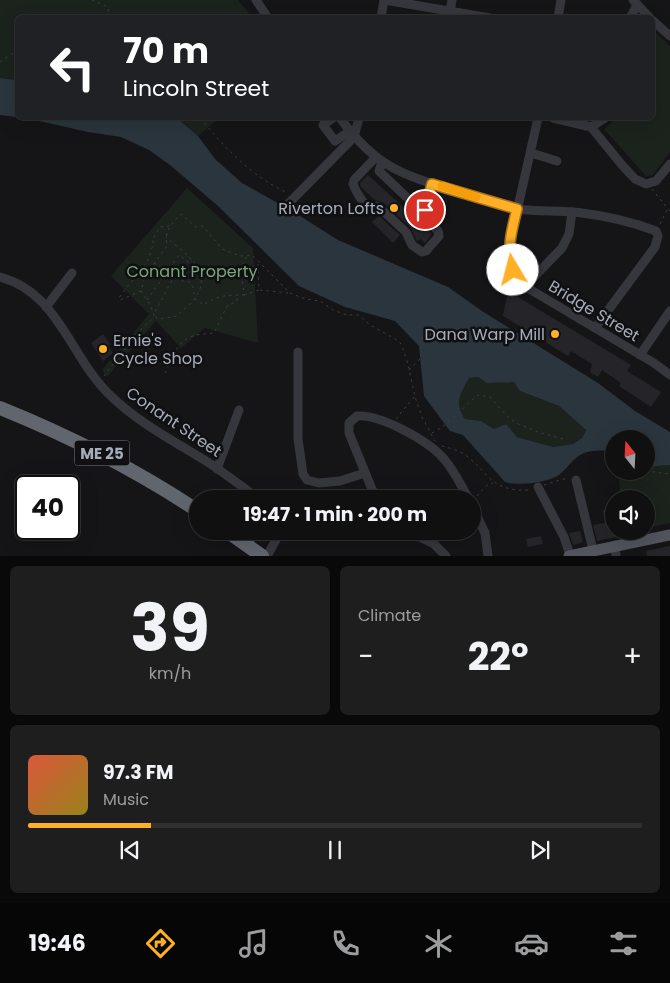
<!DOCTYPE html>
<html lang="en">
<head>
<meta charset="utf-8">
<style>
	body { margin:0; font-family:Poppins,sans-serif; background:#1e1e1f; color:#f1f3f6; height:100vh; display:flex; flex-direction:column; font-size:19px; white-space:nowrap }
	* { box-sizing:border-box; margin:0 }
	p { font-size:16px; color:#9c9d9f }
	.icon { flex:none; width:28px; height:28px; fill:none; stroke:currentColor; stroke-width:2; stroke-linecap:round; stroke-linejoin:round }
	.map { position:relative; height:556px; overflow:hidden }
	.side { display:flex; flex-direction:column; gap:10px; padding:10px; background:#090909; flex:1 }
	.side>* { flex:none }
	.banner { position:absolute; left:15px; top:15px; width:640px; height:105px; border-radius:8px; box-shadow:0 5px 20px #0002,0 0 0 1px #303031; background:#202124; color:#fff; overflow:hidden }
	.needle { width:32px; rotate:342deg }
	.controls { position:absolute; left:605px; top:430px; display:grid; gap:10px }
	.controls a { display:grid; place-items:center; width:50px; height:50px; border-radius:50%; background:#101011; box-shadow:0 5px 20px #0002,0 0 0 1px #303031; font-size:25px }
	.speed { position:absolute; left:15px; top:475px; display:flex; gap:10px; font-size:25px; font-weight:700; text-align:center }
	.speed>* { display:grid; place-content:center; width:65px; height:65px; border-radius:50%; background:#101011; box-shadow:0 5px 20px #0002,0 0 0 1px #303031; line-height:1 }
	.speed .limit { border:2px solid #111; border-radius:8px; background:#fff; color:#111 }
	.pin { position:absolute; display:grid; place-items:center; width:42px; height:42px; color:#fff; margin:-21px; border:2px solid #fff; border-radius:50%; box-shadow:0 1px 5px #0007 }
	.me { position:absolute; width:55px; margin:-28px; rotate:352deg; stroke-linejoin:round; filter:drop-shadow(0 0 4px #0008) }
	.turn { display:flex; align-items:center; gap:18px; height:105px; padding:0 25px; font-size:22px }
	.turn .icon { width:65px; height:65px; stroke-width:2.5 }
	.turn b { display:block; font-size:35px; line-height:42px }
	.big { font-size:38px; font-weight:700; line-height:1.1 }
	.side .widget { flex:1; display:flex; flex-direction:column; justify-content:center; gap:8px; min-width:0; padding:0 18px; border-radius:8px; background:#1e1e1f }
	.side .dial { align-items:center; gap:0 }
	.dial b { font-size:65px; line-height:1 }
	.song { display:flex; align-items:center; gap:15px }
	.cover { width:60px; height:60px; border-radius:8px; background:linear-gradient(135deg,hsl(10 70% 55%),hsl(50 70% 35%)) }
	.played { height:5px; border-radius:2px; background:linear-gradient(90deg,#ffb026 20%,#303031 20%) }
	.keys { display:flex; justify-content:space-around; direction:ltr }
	.heat { display:flex; justify-content:space-between; align-items:center; font-size:28px; direction:ltr }
	.side .tiles { flex:1; display:grid; gap:10px; grid-template-columns:1fr 1fr }
	.widget:last-child { grid-column:span 2 }
	.trip { position:absolute; left:189px; top:490px; width:292px; height:50px; border-radius:25px; background:#101011; box-shadow:0 5px 20px #0002,0 0 0 1px #303031; font-weight:700; line-height:50px; text-align:center }
	.dock { display:flex; height:80px; justify-content:space-around; align-items:center; background:#060607; color:#9c9d9f }
	.dock .icon { width:35px; height:35px }
	.dock .selected { color:#ffb026 }
	.dock b { font-size:22px; color:#f1f3f6 }
	.map>svg:first-child { display:block }
</style>
</head>
<body>
<div class="map">
<svg width="670" height="556" viewBox="0 0 670 556">
	<rect width="100%" height="100%" fill="#151517"/>
	<g fill="#1b231c">
		<polygon points="0,0 238,0 252,17 18,18 17,80 0,78"/>
		<polygon points="653,30 670,46 670,152 653,175 646,176 604,129 613,121 614,118 652,118"/>
		<polygon points="177,118 219,118 198,136"/>
		<polygon points="187,188 253,248 258,343 205,328 181,348 156,321 107,377 102,370 149,314 111,276"/>
		<path d="M 478,377 L 487,383 L 514,382 L 520,391 L 559,406 L 586,430 L 582,438 L 573,444 L 553,447 L 517,437 L 506,424 L 494,429 L 481,421 L 465,419 C 454,402 460,394 469,378 Z"/>
		<polygon points="670,465 670,523 646,528 646,499 621,499 618,471 646,471 646,467"/>
	</g>
	<g fill="#2a353d" fill-rule="evenodd">
		<polygon points="0,78 17,80 17,117 0,115"/>
		<path d="M 26,118 L 177,118 L 198,136 L 215,159 L 242,183 L 292,211 L 338,240 L 448,287 L 482,311 L 598,383 L 635,411 L 670,432 L 670,465 L 646,467 L 646,439 L 614,439 L 614,451 C 604,451 592,449 582,454 C 572,459 568,468 559,475 C 546,483 519,486 505,482 L 463,435 L 450,431 L 424,396 L 419,346 L 395,321 L 345,307 L 299,286 L 218,206 L 170,165 L 149,150 L 121,137 L 88,132 ZM 478,377 L 487,383 L 514,382 L 520,391 L 559,406 L 586,430 L 582,438 L 573,444 L 553,447 L 517,437 L 506,424 L 494,429 L 481,421 L 465,419 C 454,402 460,395 469,378 Z"/>
	</g>
	<g fill="#252529">
		<polygon points="368,175 432,234 425,243 421,239 417,241 410,227 384,203 375,200 361,187 360,183"/>
		<polygon points="379,216 400,235 393,243 372,222"/>
		<polygon points="508,291 631,365 627,371 661,392 651,407 619,386 621,383 602,370 598,377 590,372 592,364 571,351 568,356 503,316"/>
		<polygon points="103,334 110,344 108,346 113,353 103,361 91,343"/>
		<polygon points="614,508 614,531 630,531 630,534 597,541 593,525 605,523 603,510"/>
		<polygon points="580,531 583,542 573,545 569,533"/>
		<polygon points="541,536 543,544 528,547 526,539"/>
		<polygon points="670,546 670,556 647,556 646,551"/>
	</g>
	<g fill="none" stroke-linecap="round" stroke-linejoin="round">
		<g stroke="#3c3e44" stroke-width="1" stroke-dasharray="2.5 4" stroke-linecap="butt">
			<polyline points="92,0 108,7 109,18"/>
			<polyline points="0,62 18,50"/>
			<path d="M 200,118 C 224,147 252,177 288,193"/>
			<polyline points="652,189 670,211"/>
			<polyline points="660,224 667,210"/>
			<path d="M 154,263 L 182,281 L 188,281 L 193,287 L 195,299 L 204,305 C 217,295 228,295 244,295 C 243,273 236,275 248,254"/>
			<polyline points="260,290 288,293"/>
			<path d="M 141,291 L 120,300 L 119,298 C 127,285 139,275 146,263 C 150,258 150,250 154,244 L 152,240 L 160,227 L 169,226"/>
			<polyline points="244,295 259,290 258,262"/>
			<polyline points="147,300 179,255 192,265 173,278 154,314"/>
			<path d="M 154,316 L 151,306 L 141,291 L 145,276 L 167,246 C 164,231 171,224 181,214 L 195,227 L 203,226 L 222,249 L 240,256 L 252,255 L 290,293 L 305,299 L 320,301 L 333,310 L 347,315 L 359,315 L 370,325 L 399,341 L 402,346 L 408,364 L 415,397 L 422,417 L 435,441"/>
			<path d="M 155,317 L 160,319 L 177,316 C 182,310 192,304 196,297 C 213,270 184,253 166,237"/>
			<polyline points="409,370 420,359"/>
			<path d="M 165,373 C 171,361 177,342 190,337 C 197,334 206,334 214,333 L 227,306 L 237,301 L 237,295"/>
			<polyline points="104,376 137,333 154,317"/>
			<polyline points="396,419 414,397"/>
			<path d="M 432,433 C 450,424 462,408 478,395 L 490,397 L 508,417 L 516,423 L 538,432 L 566,440"/>
			<path d="M 442,446 C 449,448 458,450 464,454 C 491,474 490,492 531,490"/>
			<polyline points="646,471 670,474"/>
			<polyline points="544,485 563,479 569,479"/>
			<polyline points="477,496 486,486 493,483"/>
		</g>
		<g stroke="#36373d" stroke-width="9">
			<polyline points="256,0 268,18"/>
			<polyline points="385,0 490,18"/>
			<polyline points="633,0 650,18"/>
			<polyline points="449,17 452,0"/>
			<polyline points="381,18 384,0"/>
			<polyline points="558,18 561,0"/>
			<polyline points="630,18 637,5"/>
			<polyline points="652,20 670,36"/>
			<polyline points="333,118 323,125 335,141 350,131"/>
			<path d="M 340,118 C 378,170 404,175 463,193 C 481,198 499,206 518,209 C 539,212 561,210 582,213 C 607,216 632,222 656,231 L 658,236 L 655,247 L 595,328"/>
			<polyline points="538,118 510,242 510,256 513,270 521,282 531,290 654,363 670,375"/>
			<polyline points="553,118 591,127 622,165 635,179 646,184 656,181 670,164"/>
			<polyline points="591,127 605,118"/>
			<polyline points="354,137 359,118"/>
			<polyline points="531,153 557,161"/>
			<path d="M 376,157 L 354,180 L 353,184 C 356,192 363,204 370,208 L 377,206 L 380,208 L 406,232 L 412,245 L 422,252 L 426,251 L 439,236 L 438,231 L 424,217 L 432,184"/>
			<polyline points="382,162 379,171 419,209 425,210"/>
			<polyline points="285,207 354,137"/>
			<path d="M 0,277 C 59,292 71,360 112,397 C 140,424 176,442 209,463 C 226,474 242,487 259,499"/>
			<polyline points="495,278 503,266 513,270"/>
			<polyline points="525,286 562,248 569,234 572,212"/>
			<polyline points="46,307 72,273"/>
			<polyline points="298,352 298,439 303,474 307,480 319,483 340,481 365,473"/>
			<polyline points="640,355 670,311"/>
			<polyline points="217,469 239,410"/>
			<polyline points="576,480 593,550"/>
			<polyline points="538,487 564,537 570,555"/>
			<path d="M 376,499 L 349,433 L 349,423 L 357,416 C 380,414 429,441 444,459 C 454,470 461,486 469,499"/>
			<polyline points="472,505 485,533 488,556"/>
			<polyline points="408,531 434,544 446,556"/>
			<polyline points="615,545 616,556"/>
			<polyline points="267,556 281,531"/>
		</g>
		<polyline stroke="#51545c" stroke-width="11" points="569,556 670,535"/>
		<g stroke="#61656e" stroke-width="14">
			<path d="M 0,408 C 72,437 133,468 198,511"/>
			<polyline points="227,531 262,556"/>
		</g>
	</g>
	<g fill="none" stroke-linecap="round" stroke-linejoin="round">
		<g stroke="#a67219" stroke-width="12">
			<path id="route" d="M 425,210 L 432,184 L 517,209 C 512,229 506,249 513,270"/>
		</g>
		<use href="#route" stroke="#ffb026" stroke-width="9"/>
		<polyline stroke="#f59e0b" stroke-width="9" points="442,186 476,197"/>
	</g>
	<g fill="#ffb026" stroke="#101012" stroke-width="2">
		<circle cx="394" cy="208" r="5"/>
		<circle cx="555" cy="334" r="5"/>
		<circle cx="103" cy="349" r="5"/>
	</g>
	<g text-anchor="middle" dominant-baseline="central" stroke-width="5" stroke-linejoin="round" paint-order="stroke">
		<rect fill="#101012" stroke="#797d87" stroke-width="1" x="74.5" y="440.5" width="55" height="25" rx="4"/>
		<g font-size="15" font-weight="bold" fill="#a6acb9">
			<text x="102" y="453">ME 25</text>
		</g>
		<g font-size="16" fill="#a6acb9" stroke="#101012" text-anchor="end">
			<text x="384" y="208">Riverton Lofts</text>
			<text x="545" y="334">Dana Warp Mill</text>
			<text x="113" y="340" text-anchor="start">Ernie's<tspan x="113" dy="18">Cycle Shop</tspan></text>
		</g>
		<g font-size="16" fill="#7ba67c" stroke="#101012">
			<text x="192" y="271">Conant Property</text>
		</g>
		<g font-size="16" fill="#a6acb9" stroke="#101012">
			<text transform="translate(594 311) rotate(31)">Bridge Street</text>
			<text transform="translate(174 422) rotate(34)">Conant Street</text>
		</g>
	</g>
</svg>
<div class="controls">
<a><svg class="needle" viewBox="-14 -14 28 28"><path d="M0-13l5 13h-10z" fill="#e53935"/><path d="M0 13l5-13h-10z" fill="#9c9d9f"/></svg></a>
<a><svg class="icon" aria-label="sound" viewBox="0 0 24 24"><path d="M4 9h4l5-4v14l-5-4H4zM17 9q2 3 0 6"/></svg></a>
</div>
<div class="speed"><div class="limit">40</div></div>
<div class="pin" style="left:425px;top:210px;background:#d93025"><svg class="icon" aria-label="arrive" viewBox="0 0 24 24"><path d="M6 21V4h12l-3 4 3 4H6"/></svg></div>
<svg class="me" style="left:513px;top:270px" viewBox="-20 -20 40 40"><circle r="19" fill="#fff"/><path d="M0-13L10 11 0 6-10 11z" fill="#ffb026"/></svg>
<div class="trip">19:47 · 1 min · 200 m</div>
<div class="banner">
<div class="turn"><svg class="icon" aria-label="left" viewBox="0 0 24 24"><path d="M17 20v-9H6M10 6l-5 5 5 5"/></svg><div><b>70 m</b>Lincoln Street</div></div>
</div>
</div>
<section class="side">
<div class="tiles">
<div class="widget dial"><b>39</b><p>km/h</p></div>
<div class="widget"><p>Climate</p>
<div class="heat"><a>−</a><b class="big">22°</b><a>+</a></div>
</div>
<div class="widget">
<div class="song"><i class="cover"></i><div><b>97.3 FM</b><p>Music</p></div></div>
<div class="played"></div>
<div class="keys"><svg class="icon" aria-label="previous" viewBox="0 0 24 24"><path d="M18 5L8 12l10 7zM5 5v14"/></svg><svg class="icon" aria-label="pause" viewBox="0 0 24 24"><path d="M8 5v14M16 5v14"/></svg><svg class="icon" aria-label="next" viewBox="0 0 24 24"><path d="M6 5l10 7-10 7zM19 5v14"/></svg></div>
</div>
</div>
</section>
<nav class="dock">
<b>19:46</b>
<svg class="icon selected" aria-label="directions" viewBox="0 0 24 24"><path d="M12 3l9 9-9 9-9-9zM9 14v-3h6M13 9l2 2-2 2"/></svg>
<svg class="icon" aria-label="music" viewBox="0 0 24 24"><path d="M9 18V5l10-2v13"/><circle cx="6" cy="18" r="3"/><circle cx="16" cy="16" r="3"/></svg>
<svg class="icon" aria-label="phone" viewBox="0 0 24 24"><path d="M5 4h4l2 5-3 2q2 4 5 5l2-3 5 2v4C11 20 4 13 5 4z"/></svg>
<svg class="icon" aria-label="climate" viewBox="0 0 24 24"><path d="M12 3v18M4 7l16 10M4 17L20 7"/></svg>
<svg class="icon" aria-label="car" viewBox="0 0 24 24"><path d="M5 17H2v-5l4-1 3-4h7l3 4 3 1v5h-3M9 17h6M6 11h13"/><circle cx="7" cy="17" r="2"/><circle cx="17" cy="17" r="2"/></svg>
<svg class="icon" aria-label="filters" viewBox="0 0 24 24"><path d="M4 7h16M4 17h16"/><circle cx="9" cy="7" r="2"/><circle cx="15" cy="17" r="2"/></svg>
</nav>
</body>
</html>
